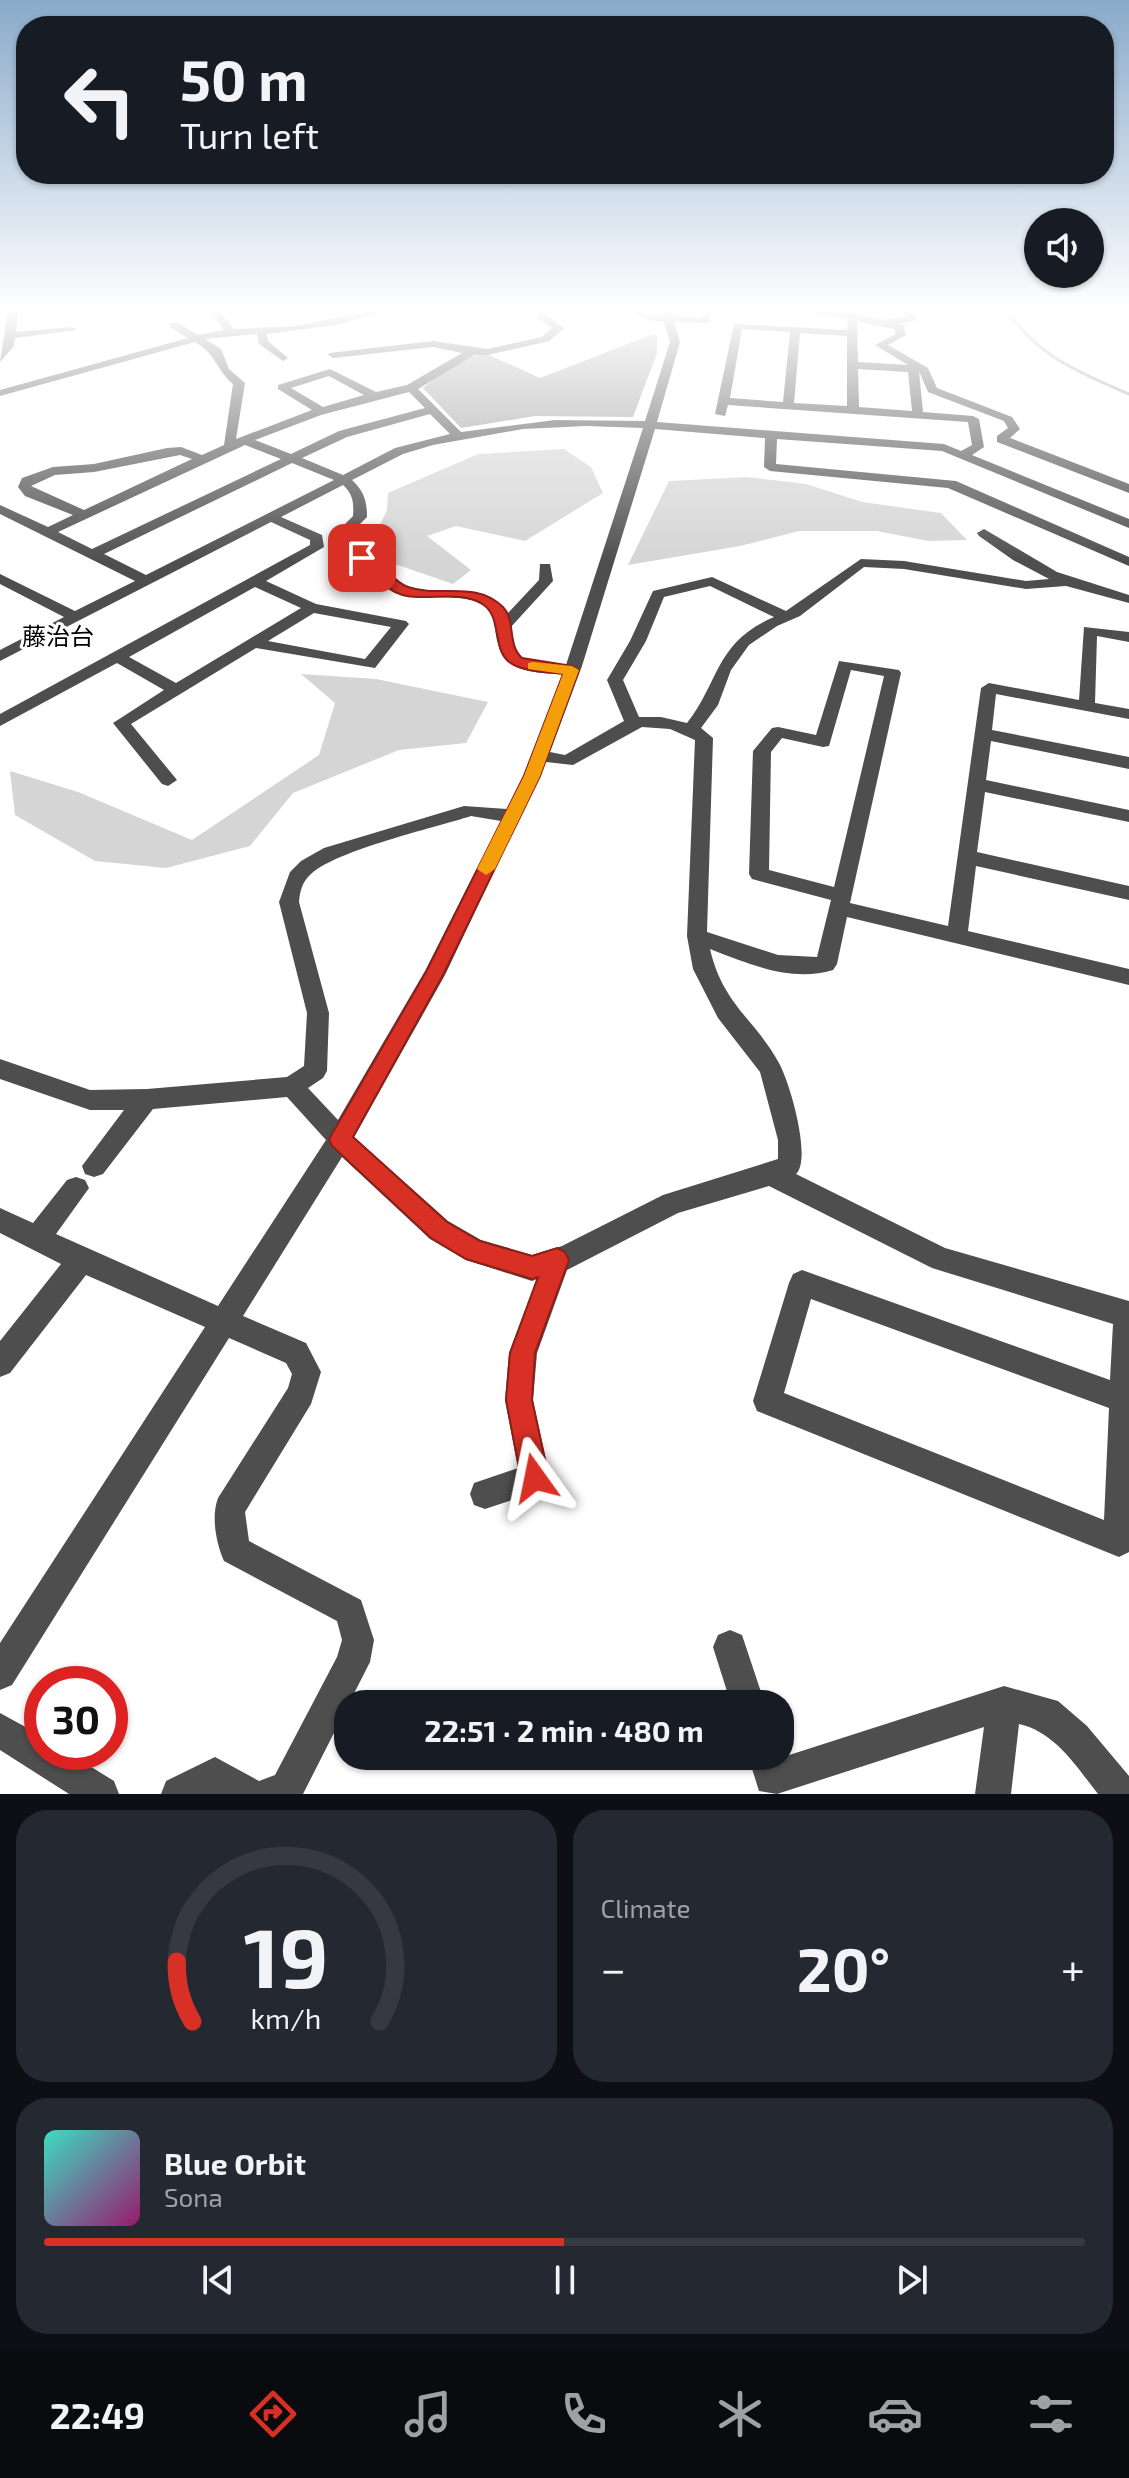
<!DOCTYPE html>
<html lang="en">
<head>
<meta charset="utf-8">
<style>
	body { margin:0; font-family:"Exo 2","Noto Sans JP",sans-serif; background:#242831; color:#f1f3f6; height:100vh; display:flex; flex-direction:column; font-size:30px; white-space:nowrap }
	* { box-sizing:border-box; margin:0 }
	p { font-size:26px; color:#9ea1a6 }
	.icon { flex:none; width:44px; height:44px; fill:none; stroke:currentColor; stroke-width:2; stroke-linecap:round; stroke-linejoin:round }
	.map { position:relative; height:1794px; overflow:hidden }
	.details { display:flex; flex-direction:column; gap:16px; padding:16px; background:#0d0f14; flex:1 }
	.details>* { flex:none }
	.hud { position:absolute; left:16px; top:16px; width:1098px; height:168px; border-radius:32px; box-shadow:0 2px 6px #0004; background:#171b24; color:#f1f3f6; overflow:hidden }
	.buttons { position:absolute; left:1024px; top:208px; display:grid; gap:16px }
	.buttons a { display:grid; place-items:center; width:80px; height:80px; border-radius:50%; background:#171b24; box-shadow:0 2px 6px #0004; font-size:40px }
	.speed { position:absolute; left:24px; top:1666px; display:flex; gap:16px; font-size:40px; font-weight:700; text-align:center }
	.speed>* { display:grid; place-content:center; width:104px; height:104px; border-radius:50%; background:#171b24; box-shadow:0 2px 6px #0004; line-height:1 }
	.speed .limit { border:12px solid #d22; background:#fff; color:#111 }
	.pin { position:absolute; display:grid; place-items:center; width:68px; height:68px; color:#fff; margin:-34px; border-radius:16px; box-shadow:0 4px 12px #0006 }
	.me { position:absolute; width:88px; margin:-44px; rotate:348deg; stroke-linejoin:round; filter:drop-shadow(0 0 6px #0008) }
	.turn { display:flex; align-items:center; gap:28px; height:168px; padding:0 32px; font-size:36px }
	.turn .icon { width:104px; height:104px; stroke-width:2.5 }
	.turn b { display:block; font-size:56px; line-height:68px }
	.big { font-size:60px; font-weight:700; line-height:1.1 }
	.details .card { flex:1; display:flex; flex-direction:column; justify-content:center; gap:12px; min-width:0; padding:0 28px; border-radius:32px; background:#242831 }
	.details .dial { align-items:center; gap:0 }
	.dial svg { height:208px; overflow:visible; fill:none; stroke:#363941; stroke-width:7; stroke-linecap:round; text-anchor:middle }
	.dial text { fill:#f1f3f6; stroke:none }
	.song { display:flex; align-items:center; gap:24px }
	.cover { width:96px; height:96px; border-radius:12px; background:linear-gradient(135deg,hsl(170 70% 55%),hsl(320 70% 35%)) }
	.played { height:8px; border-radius:4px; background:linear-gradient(90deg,#d93025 50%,#363941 50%) }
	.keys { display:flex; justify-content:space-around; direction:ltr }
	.heat { display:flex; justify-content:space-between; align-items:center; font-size:44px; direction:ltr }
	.details .tiles { flex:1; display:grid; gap:16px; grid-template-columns:1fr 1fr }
	.card:last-child { grid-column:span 2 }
	.trip { position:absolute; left:334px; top:1690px; width:460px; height:80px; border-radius:32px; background:#171b24; box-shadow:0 2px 6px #0004; font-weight:700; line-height:80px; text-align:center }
	.menu { display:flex; height:128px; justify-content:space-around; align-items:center; background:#090b0e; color:#9ea1a6 }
	.menu .icon { width:56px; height:56px }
	.menu .active { color:#d93025 }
	.menu b { font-size:36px; color:#f1f3f6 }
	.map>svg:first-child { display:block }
</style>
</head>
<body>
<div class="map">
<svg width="1129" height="1794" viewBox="0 0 1129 1794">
	<rect width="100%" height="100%" fill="#fff"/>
	<g fill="#d5d5d5">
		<polygon points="564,449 591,467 603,493 525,541 456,526 427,536 471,570 453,584 366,554 387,510 388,493 478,454"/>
		<polygon points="747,477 806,484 862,502 941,513 967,540 928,541 877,531 799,531 740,546 628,565 669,481"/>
		<polygon points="301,674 376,679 488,702 466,743 399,750 293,793 250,846 166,868 95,861 15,815 10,771 78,792 192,840 319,755 335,703"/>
	</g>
	<path fill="#9c9c9c" d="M 651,335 L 657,335 L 657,353 L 633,417 L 535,416 L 461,428 L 423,388 C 441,374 463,355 487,354 L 540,378 Z"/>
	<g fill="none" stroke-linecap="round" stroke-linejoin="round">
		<path stroke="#9c9c9c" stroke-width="3" d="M 1007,310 C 1035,355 1082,374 1129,394"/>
		<g fill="#4e4e4e" fill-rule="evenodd">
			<polygon points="8,310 18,310 16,332 72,327 77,330 15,338 14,346 0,362"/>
			<path d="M 209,310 L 219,310 L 234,329 L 297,326 L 372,310 L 389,310 L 341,324 L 267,334 L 268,341 L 288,358 L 283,361 L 259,344 L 257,334 L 205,339 L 221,349 L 229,369 L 245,383 L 236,439 L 312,410 L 278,389 L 278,385 L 330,369 L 376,392 L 407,385 L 462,353 L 433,347 L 333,358 L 328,355 L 329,353 L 433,341 L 488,349 L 542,337 L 552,328 L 538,318 L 536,310 L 546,310 L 546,315 L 564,328 L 549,341 L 488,355 L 474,355 L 418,389 L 461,432 L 555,420 L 645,421 L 670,342 L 664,322 L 650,320 L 627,310 L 663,316 L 661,310 L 671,310 L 673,316 L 701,318 L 703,310 L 713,310 L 709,323 L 674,322 L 680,342 L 657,422 L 944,444 L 961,451 L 972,445 L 968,422 L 728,405 L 725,416 L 715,414 L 734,324 L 847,330 L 848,319 L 787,310 L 837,310 L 883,320 L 907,317 L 897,310 L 910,310 L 918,316 L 915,321 L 898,324 L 903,325 L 906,335 L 888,345 L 928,368 L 937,388 L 1012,417 L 1020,429 L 1010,438 L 1129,484 L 1129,493 L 997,442 L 997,436 L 1008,428 L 1004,421 L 928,392 L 919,371 L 923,412 L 973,416 L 979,419 L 984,447 L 972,455 L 1129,519 L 1129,528 L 942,451 L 777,439 L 776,464 L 956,481 L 1129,557 L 1129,566 L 948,488 L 770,471 L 764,467 L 765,438 L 655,429 L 582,666 L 550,752 L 565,755 L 624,721 L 607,680 L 630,641 L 653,591 L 712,577 L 786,611 L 861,559 L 904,561 L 1026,581 L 1049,579 L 1013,560 L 979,536 L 977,533 L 984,529 L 1057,572 L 1129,595 L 1129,603 L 1066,586 L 1026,589 L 904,569 L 864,567 L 800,616 L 777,626 L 749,645 L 731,670 L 718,705 L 701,728 L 713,738 L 707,932 L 778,955 L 817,957 L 831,900 L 752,879 L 749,874 L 753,751 L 772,728 L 778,727 L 816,735 L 839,661 L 899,670 L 901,673 L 850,903 L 948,926 L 981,688 L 989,683 L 1079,700 L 1084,627 L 1129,632 L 1129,642 L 1097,636 L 1095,703 L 1129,709 L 1129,719 L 996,694 L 992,730 L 1129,757 L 1129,769 L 991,741 L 986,780 L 1129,810 L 1129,822 L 985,792 L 977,852 L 1129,886 L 1129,900 L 976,866 L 968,931 L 1129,969 L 1129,985 L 847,917 L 837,964 L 833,970 C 791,983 749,964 710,949 C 723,1005 755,1019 779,1063 C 790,1083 812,1159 796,1174 L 945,1248 L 1129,1301 L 1129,1552 L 1119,1557 L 757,1411 L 753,1401 L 789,1283 L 793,1274 L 802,1270 L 1110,1380 L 1113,1324 L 932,1268 L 769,1186 L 678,1213 L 567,1270 L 537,1353 L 533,1400 L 550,1478 L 546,1489 L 485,1509 L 474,1505 L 470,1494 L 474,1483 L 518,1468 L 505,1400 L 509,1353 L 537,1279 L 532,1281 L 466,1260 L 430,1239 L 342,1157 L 243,1316 L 306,1343 L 321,1372 L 311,1404 L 245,1512 L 249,1541 L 361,1600 L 374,1640 L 370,1662 L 303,1794 L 161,1794 L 166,1781 L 215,1757 L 259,1781 L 275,1775 L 337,1657 L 342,1640 L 337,1621 L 224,1561 C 216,1543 211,1516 218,1498 L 288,1388 L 292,1374 L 286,1363 L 229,1338 L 12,1685 L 0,1690 L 0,1643 L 205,1327 L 86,1275 L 10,1373 L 0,1377 L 0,1341 L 61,1264 L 0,1233 L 0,1208 L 33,1223 L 67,1180 L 76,1177 L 85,1180 L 89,1188 L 56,1234 L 218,1306 L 326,1140 L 287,1097 L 153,1109 L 103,1174 L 94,1177 L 85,1174 L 82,1166 L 124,1110 L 90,1110 L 0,1079 L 0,1059 L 90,1090 L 147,1089 L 287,1077 L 304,1066 L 307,1013 L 279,902 L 290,872 L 301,861 L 324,848 L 464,806 L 507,809 L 523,776 L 563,674 C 538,673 505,673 498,644 C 495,633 495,622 491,612 C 468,587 424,604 395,593 C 383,588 379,575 368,568 C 354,558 341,547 340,529 L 353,516 C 354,503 353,494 343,485 L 281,517 L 322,535 L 324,547 L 266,581 L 316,604 L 406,621 L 409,624 L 375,668 L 256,648 L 131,724 L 177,780 L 168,786 L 162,784 L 113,723 L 164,690 L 117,663 L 0,726 L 0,714 L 310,545 L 310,540 L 271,522 L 0,661 L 0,650 L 64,617 L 0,584 L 0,574 L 75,611 L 135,581 L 0,514 L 0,505 L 48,527 L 73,515 L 25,496 L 18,487 L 22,478 L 53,467 L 94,464 L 167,448 L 181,447 L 202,455 L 224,445 L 233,384 C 214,367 218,356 195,342 L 0,396 L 0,390 L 188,338 L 170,327 L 170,323 L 178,323 L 198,335 L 224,330 ZM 857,321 L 894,329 L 896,334 L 875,345 L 908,365 L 858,362 ZM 742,329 L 790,332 L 783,402 L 730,398 ZM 800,333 L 847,336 L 847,406 L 794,403 ZM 858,369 L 908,372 L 912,411 L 859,407 ZM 329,376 L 364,395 L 323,407 L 291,388 ZM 409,392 L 425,408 L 339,431 L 291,454 L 255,440 L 321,415 ZM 430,414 L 450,434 L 395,448 L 343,475 L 302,458 L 347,437 ZM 586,426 L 643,428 L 566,665 C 532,664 516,666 510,628 L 553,581 L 550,564 L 540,564 L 539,580 L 507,614 C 488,578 440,597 408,587 C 394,583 391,571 380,563 C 368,554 356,547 354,530 L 367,517 C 367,501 364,491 352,480 L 403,454 L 433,445 L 523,429 ZM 245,445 L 281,459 L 92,549 L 58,532 ZM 180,455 L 192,459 L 84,510 L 31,486 L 55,475 L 94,472 ZM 292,463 L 334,480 L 146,575 L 104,554 ZM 710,586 L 774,617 C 715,642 720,681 687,723 L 661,717 L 639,717 L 623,680 L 646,641 L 664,597 ZM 255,587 L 301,608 L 176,683 L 129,657 ZM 314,613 L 391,627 L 365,659 L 268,641 ZM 851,670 L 884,676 L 834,887 L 769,870 L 771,752 L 782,738 L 823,747 L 829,746 ZM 642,727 L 670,729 L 695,740 L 687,936 L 693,969 L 718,1018 L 760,1072 L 778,1140 L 778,1159 L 663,1195 L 562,1246 L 532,1255 L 481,1240 L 448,1221 L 354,1137 L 445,975 L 546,762 L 573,765 ZM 471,816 L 501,821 L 425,971 L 338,1120 L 308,1088 L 323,1078 L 327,1071 L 329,1013 L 299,902 C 300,891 302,882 311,874 C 337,850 434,828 471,816 ZM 811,1299 L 1109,1408 L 1104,1520 L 784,1393 Z"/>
			<polygon points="730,1630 742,1635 765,1704 731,1704 713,1647 718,1635"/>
			<path d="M 1004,1686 L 1058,1701 L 1087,1726 L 1129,1776 L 1129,1794 L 1098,1794 C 1076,1766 1055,1732 1019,1724 L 1011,1794 L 975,1794 L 984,1727 L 777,1794 L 759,1791 L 748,1756 L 780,1756 L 780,1750 L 783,1757 Z"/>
			<polygon points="0,1713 42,1736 42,1752 67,1752 114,1781 119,1794 69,1794 0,1750"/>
		</g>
	</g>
	<linearGradient id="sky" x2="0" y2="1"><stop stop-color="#89aaca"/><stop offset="0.55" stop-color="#fff"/><stop offset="1" stop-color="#fff" stop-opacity="0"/></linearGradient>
	<rect width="1129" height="562" fill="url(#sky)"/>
	<path fill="#d93025" stroke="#8d1f18" stroke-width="2" d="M 357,556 C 380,553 388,580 408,587 C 440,598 475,580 503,607 C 516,620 507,645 522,658 L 572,666 L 579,670 L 540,776 L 443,975 L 353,1137 L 447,1222 L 480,1241 L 532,1256 L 557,1248 L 565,1252 L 569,1260 L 535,1353 L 532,1400 L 549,1478 L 544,1487 L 535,1491 L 525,1487 L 521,1478 L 506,1400 L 510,1353 L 538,1277 L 532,1279 L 466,1259 L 431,1238 L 332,1146 L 329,1139 L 426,972 L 524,776 L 563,674 C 547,672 529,672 514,665 C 489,653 505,617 481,603 C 461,591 429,600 407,596 C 385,592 375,572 357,561 Z"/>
	<polygon fill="#f59e0b" points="533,662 572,666 579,670 540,776 495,869 486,875 477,869 524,776 563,674 528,669 528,663"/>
	<g text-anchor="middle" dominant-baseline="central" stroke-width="6" stroke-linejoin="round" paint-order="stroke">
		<g font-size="24" fill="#000" stroke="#fff">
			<text x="58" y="635">藤治台</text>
		</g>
	</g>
</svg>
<div class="buttons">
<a><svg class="icon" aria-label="sound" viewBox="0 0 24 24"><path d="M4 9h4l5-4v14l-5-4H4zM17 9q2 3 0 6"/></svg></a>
</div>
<div class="speed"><div class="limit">30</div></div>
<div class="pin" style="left:362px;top:558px;background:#d93025"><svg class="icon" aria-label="arrive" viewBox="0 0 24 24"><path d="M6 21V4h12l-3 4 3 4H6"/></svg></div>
<svg class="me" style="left:535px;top:1478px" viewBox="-20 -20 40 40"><path d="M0-17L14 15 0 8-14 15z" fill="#d93025" stroke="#fff" stroke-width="4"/></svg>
<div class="trip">22:51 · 2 min · 480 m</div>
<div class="hud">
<div class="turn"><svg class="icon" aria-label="left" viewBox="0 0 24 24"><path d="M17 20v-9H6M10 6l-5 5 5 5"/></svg><div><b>50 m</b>Turn left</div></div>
</div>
</div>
<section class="details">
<div class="tiles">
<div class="card dial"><svg viewBox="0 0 100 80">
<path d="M14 69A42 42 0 1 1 86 69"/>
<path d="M14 69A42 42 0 0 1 8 46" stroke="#d93025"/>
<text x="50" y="56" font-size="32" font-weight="700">19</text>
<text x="50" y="72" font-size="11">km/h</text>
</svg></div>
<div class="card"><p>Climate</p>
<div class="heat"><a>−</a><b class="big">20°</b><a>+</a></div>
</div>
<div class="card">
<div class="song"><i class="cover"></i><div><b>Blue Orbit</b><p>Sona</p></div></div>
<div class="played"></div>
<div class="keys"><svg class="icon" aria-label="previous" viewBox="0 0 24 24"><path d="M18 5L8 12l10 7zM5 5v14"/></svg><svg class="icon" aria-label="pause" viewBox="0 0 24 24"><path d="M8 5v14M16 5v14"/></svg><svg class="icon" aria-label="next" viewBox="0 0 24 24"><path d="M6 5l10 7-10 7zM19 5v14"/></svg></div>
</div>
</div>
</section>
<nav class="menu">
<b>22:49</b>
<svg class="icon active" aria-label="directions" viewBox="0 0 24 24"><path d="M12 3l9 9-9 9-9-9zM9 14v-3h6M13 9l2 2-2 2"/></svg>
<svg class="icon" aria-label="music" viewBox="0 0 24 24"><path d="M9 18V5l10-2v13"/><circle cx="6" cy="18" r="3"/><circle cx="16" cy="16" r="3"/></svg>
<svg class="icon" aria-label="phone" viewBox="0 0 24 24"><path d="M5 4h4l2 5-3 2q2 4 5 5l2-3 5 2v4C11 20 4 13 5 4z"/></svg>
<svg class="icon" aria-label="climate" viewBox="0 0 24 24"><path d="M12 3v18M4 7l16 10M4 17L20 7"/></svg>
<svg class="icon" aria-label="car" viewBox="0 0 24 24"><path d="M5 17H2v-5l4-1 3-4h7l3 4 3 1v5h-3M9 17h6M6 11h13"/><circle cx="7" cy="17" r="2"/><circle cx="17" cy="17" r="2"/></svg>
<svg class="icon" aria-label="filters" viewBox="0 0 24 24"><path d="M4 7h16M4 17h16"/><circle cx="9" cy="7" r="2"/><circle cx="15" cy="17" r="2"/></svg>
</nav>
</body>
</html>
